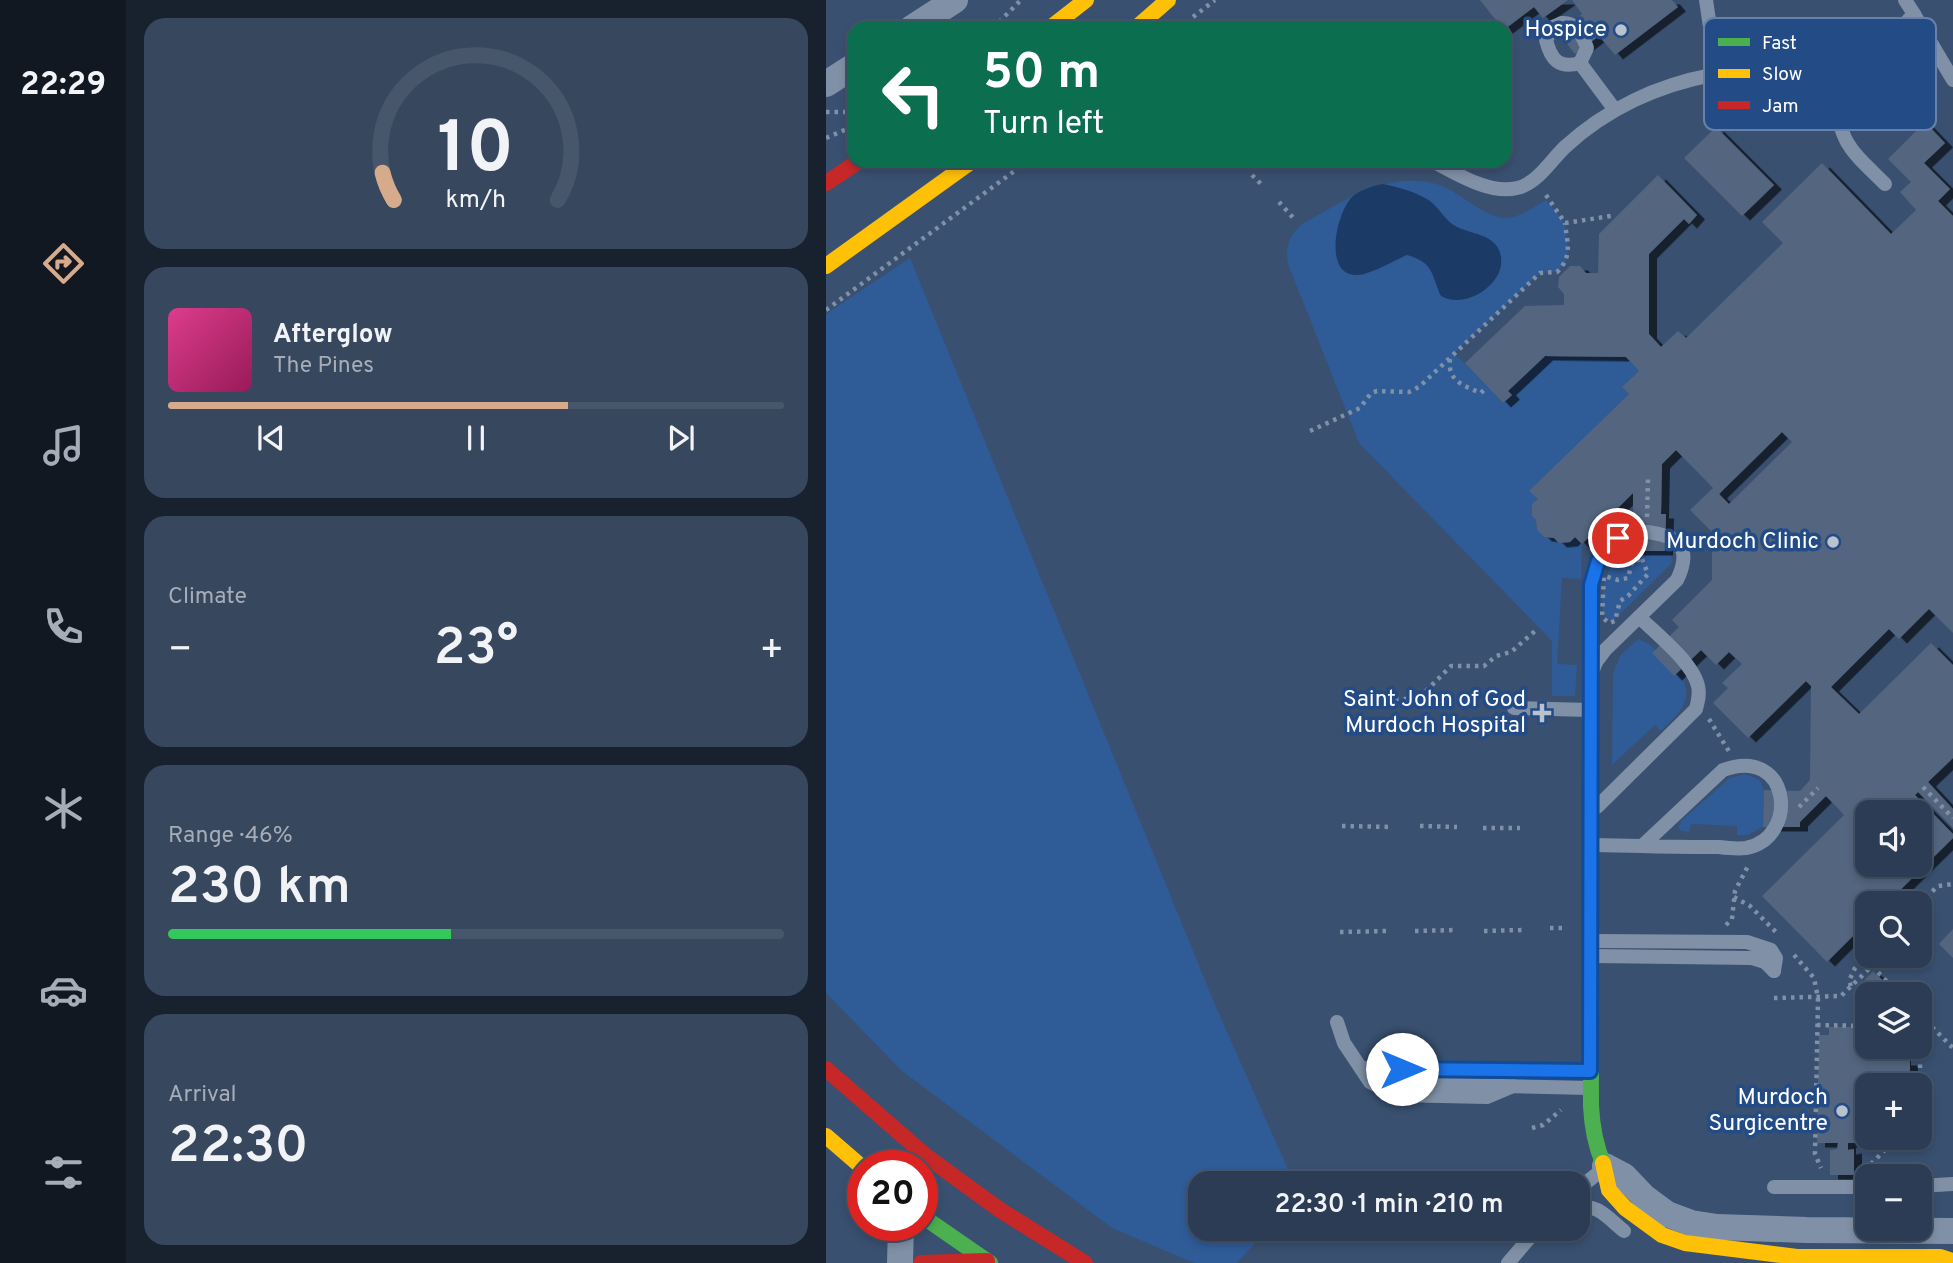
<!DOCTYPE html>
<html lang="en">
<head>
<meta charset="utf-8">
<style>
	body { margin:0; font-family:Overpass,sans-serif; background:#37475e; color:#f1f3f6; height:100vh; display:flex; flex-direction:column; font-size:26px; white-space:nowrap }
	* { box-sizing:border-box; margin:0 }
	p { font-size:23px; color:#a6adb8 }
	.icon { flex:none; width:38px; height:38px; fill:none; stroke:currentColor; stroke-width:2; stroke-linecap:round; stroke-linejoin:round }
	.map { position:relative; flex:1; overflow:hidden }
	.side { display:flex; flex-direction:column; gap:18px; padding:18px; background:#18212e; width:700px }
	.side>* { flex:none }
	.top-card { position:absolute; left:21px; top:21px; width:665px; height:147px; border-radius:21px; box-shadow:0 4px 10px #0003,0 0 0 2px #47566b; background:#0b6e4f; color:#fff; overflow:hidden }
	.fabs { position:absolute; left:1029px; top:800px; display:grid; gap:14px }
	.fabs a { display:grid; place-items:center; width:77px; height:77px; border-radius:14px; background:#2b3c54; box-shadow:0 4px 10px #0003,0 0 0 2px #47566b; font-size:35px }
	.speed { position:absolute; left:21px; top:1150px; display:flex; gap:14px; font-size:35px; font-weight:700; text-align:center }
	.speed>* { display:grid; place-content:center; width:91px; height:91px; border-radius:50%; background:#2b3c54; box-shadow:0 4px 10px #0003,0 0 0 2px #47566b; line-height:1 }
	.speed .limit { border:10px solid #d22; background:#fff; color:#111 }
	.pin { position:absolute; display:grid; place-items:center; width:60px; height:60px; color:#fff; margin:-30px; border:4px solid #fff; border-radius:50%; box-shadow:0 2px 7px #0007 }
	.me { position:absolute; width:77px; margin:-38px; rotate:90deg; stroke-linejoin:round; filter:drop-shadow(0 0 5px #0008) }
	.turn { display:flex; align-items:center; gap:24px; height:147px; padding:0 21px; font-size:32px }
	.turn .icon { width:91px; height:91px; stroke-width:2.5 }
	.turn b { display:block; font-size:49px; line-height:60px }
	.big { font-size:52px; font-weight:600; line-height:1.1 }
	.side .tile { flex:1; display:flex; flex-direction:column; justify-content:center; gap:10px; min-width:0; padding:0 24px; border-radius:21px; background:#37475e }
	.side .dial { align-items:center; gap:0 }
	.dial svg { height:182px; overflow:visible; fill:none; stroke:#47566b; stroke-width:7; stroke-linecap:round; text-anchor:middle }
	.dial text { fill:#f1f3f6; stroke:none }
	.song { display:flex; align-items:center; gap:21px }
	.cover { width:84px; height:84px; border-radius:10px; background:linear-gradient(135deg,hsl(330 70% 55%),hsl(330 70% 35%)) }
	.played { height:7px; border-radius:4px; background:linear-gradient(90deg,#d6ab8b 65%,#47566b 65%) }
	.keys { display:flex; justify-content:space-around; direction:ltr }
	.heat { display:flex; justify-content:space-between; align-items:center; font-size:38px; direction:ltr }
	.charge { height:10px; border-radius:5px; background:linear-gradient(90deg,#34c759 46%,#47566b 0) }
	.trip { position:absolute; left:362px; top:1171px; width:402px; height:70px; border-radius:21px; background:#2b3c54; box-shadow:0 4px 10px #0003,0 0 0 2px #47566b; font-weight:600; line-height:70px; text-align:center }
	main { display:flex; flex:1; min-height:0 }
	.menu { display:flex; flex-direction:column; width:126px; justify-content:space-around; align-items:center; background:#111822; color:#a6adb8 }
	.menu .icon { width:49px; height:49px }
	.menu .on { color:#d6ab8b }
	.menu b { font-size:32px; color:#f1f3f6 }
	.map>svg:first-child { display:block }
</style>
</head>
<body>
<main>
<nav class="menu">
<b>22:29</b>
<svg class="icon on" aria-label="directions" viewBox="0 0 24 24"><path d="M12 3l9 9-9 9-9-9zM9 14v-3h6M13 9l2 2-2 2"/></svg>
<svg class="icon" aria-label="music" viewBox="0 0 24 24"><path d="M9 18V5l10-2v13"/><circle cx="6" cy="18" r="3"/><circle cx="16" cy="16" r="3"/></svg>
<svg class="icon" aria-label="phone" viewBox="0 0 24 24"><path d="M5 4h4l2 5-3 2q2 4 5 5l2-3 5 2v4C11 20 4 13 5 4z"/></svg>
<svg class="icon" aria-label="climate" viewBox="0 0 24 24"><path d="M12 3v18M4 7l16 10M4 17L20 7"/></svg>
<svg class="icon" aria-label="car" viewBox="0 0 24 24"><path d="M5 17H2v-5l4-1 3-4h7l3 4 3 1v5h-3M9 17h6M6 11h13"/><circle cx="7" cy="17" r="2"/><circle cx="17" cy="17" r="2"/></svg>
<svg class="icon" aria-label="filters" viewBox="0 0 24 24"><path d="M4 7h16M4 17h16"/><circle cx="9" cy="7" r="2"/><circle cx="15" cy="17" r="2"/></svg>
</nav>
<section class="side">
<div class="tile dial"><svg viewBox="0 0 100 80">
<path d="M14 69A42 42 0 1 1 86 69"/>
<path d="M14 69A42 42 0 0 1 9 57" stroke="#d6ab8b"/>
<text x="50" y="56" font-size="32" font-weight="700">10</text>
<text x="50" y="72" font-size="11">km/h</text>
</svg></div>
<div class="tile">
<div class="song"><i class="cover"></i><div><b>Afterglow</b><p>The Pines</p></div></div>
<div class="played"></div>
<div class="keys"><svg class="icon" aria-label="previous" viewBox="0 0 24 24"><path d="M18 5L8 12l10 7zM5 5v14"/></svg><svg class="icon" aria-label="pause" viewBox="0 0 24 24"><path d="M8 5v14M16 5v14"/></svg><svg class="icon" aria-label="next" viewBox="0 0 24 24"><path d="M6 5l10 7-10 7zM19 5v14"/></svg></div>
</div>
<div class="tile"><p>Climate</p>
<div class="heat"><a>−</a><b class="big">23°</b><a>+</a></div>
</div>
<div class="tile"><p>Range · 46%</p><b class="big">230 km</b><div class="charge"></div></div>
<div class="tile"><p>Arrival</p><b class="big">22:30</b></div>
</section>
<div class="map">
<svg width="1127" height="1263" viewBox="0 0 1127 1263">
	<defs>
		<filter id="shadow"><feDropShadow dx="8" dy="4.5" stdDeviation="0" flood-color="#0009"/></filter>
	</defs>
	<rect width="100%" height="100%" fill="#395070"/>
	<g fill="#2f5b97">
		<path d="M 577,181 C 590,181 604,181 616,186 C 634,193 660,218 680,218 C 693,218 709,206 720,200 L 739,223 L 742,251 L 740,262 L 731,272 L 714,273 L 627,354 L 639,363 L 677,403 L 686,395 L 682,391 L 719,356 L 800,357 L 813,371 L 796,387 L 803,394 L 704,491 L 712,499 L 707,504 L 706,515 L 710,520 L 711,530 L 718,537 L 749,537 L 756,544 L 755,579 L 736,578 L 731,664 L 751,665 L 749,696 L 726,696 L 726,641 L 533,443 L 462,264 C 459,248 463,235 476,224 L 542,187 Z"/>
		<polygon points="84,258 390,1007 468,1183 374,1183 374,1228 442,1229 411,1263 368,1263 286,1228 76,1071 0,993 0,314"/>
		<path d="M 840,550 L 845,556 L 846,563 L 790,618 L 784,621 C 766,606 782,566 794,551 Z"/>
		<path d="M 812,639 L 823,644 L 856,678 C 869,701 850,716 835,731 L 829,725 L 786,765 L 787,674 L 794,656 Z"/>
		<polygon points="919,774 934,780 938,792 937,827 921,835 911,835 911,826 865,824 863,832 856,831 852,828 856,820 904,778"/>
	</g>
	<path fill="#1b3a66" d="M 557,184 C 572,187 586,191 599,198 C 612,204 618,221 631,227 C 645,234 666,234 673,250 C 686,281 640,311 615,296 C 605,275 609,263 581,255 C 569,260 542,276 530,275 C 497,275 510,212 527,196 C 536,189 546,186 557,184 Z"/>
	<g fill="#53657f" fill-rule="evenodd" filter="url(#shadow)">
		<polygon points="654,0 742,0 717,18 708,7 679,29 676,28"/>
		<polygon points="746,0 846,0 852,7 789,55 773,36 749,54 732,32 756,14"/>
		<path d="M 1099,122 L 1119,143 L 1098,163 L 1124,189 L 1112,201 L 1127,216 L 1127,633 L 1103,609 L 1073,639 L 1063,629 L 1005,687 L 1033,714 L 1105,643 L 1127,665 L 1127,758 L 1102,782 L 1127,809 L 1127,828 L 1092,792 L 1089,795 L 1127,834 L 1127,838 L 1061,903 L 1041,903 L 1041,922 L 1001,962 L 936,896 L 1018,815 L 1000,796 L 974,822 L 974,827 L 937,827 L 938,790 L 974,791 L 984,780 L 985,686 L 980,681 L 922,738 L 887,703 L 902,688 L 896,683 L 916,664 L 903,652 L 890,665 L 875,650 L 848,676 L 826,653 L 853,627 L 846,620 L 886,580 L 886,532 L 864,510 L 887,488 L 850,450 L 836,464 L 835,514 L 840,514 L 839,551 L 802,551 L 802,513 L 807,514 L 807,493 L 756,544 L 749,537 L 744,542 L 733,543 L 728,538 L 718,537 L 711,530 L 710,520 L 706,516 L 706,504 L 712,499 L 703,491 L 803,394 L 796,387 L 813,371 L 800,357 L 719,356 L 682,391 L 686,395 L 677,403 L 639,363 L 699,306 L 738,305 L 738,294 L 732,287 L 733,277 L 744,266 L 754,266 L 760,273 L 772,273 L 773,234 L 832,175 L 871,215 L 863,224 L 858,219 L 823,254 L 823,334 L 835,347 L 852,331 L 860,338 L 957,243 L 936,222 L 996,163 L 1065,234 L 1090,210 L 1074,192 L 1085,182 L 1062,159 ZM 956,432 L 966,442 L 903,504 L 893,494 ZM 1041,812 L 1094,812 L 1094,864 L 1041,864 Z"/>
		<polygon points="890,127 948,185 916,216 858,158"/>
		<polygon points="1127,929 1127,958 1113,944"/>
		<polygon points="1047,971 1071,994 1041,994 1041,1005 1027,993"/>
		<polygon points="1003,1027 1041,1027 1041,1046 1077,1046 1077,1061 1084,1061 1084,1085 1041,1085 1041,1138 1070,1138 1070,1141 1031,1141 1031,1143 1022,1143 1022,1150 1028,1149 1028,1175 1004,1175 1004,1150 1011,1149 1012,1143 991,1143 993,1035 1003,1035"/>
	</g>
	<g fill="none" stroke-linecap="round" stroke-linejoin="round">
		<g stroke="#8090a6" stroke-width="4.5" stroke-dasharray="3.5 5" stroke-linecap="butt">
			<polyline points="367,17 389,0"/>
			<polyline points="167,28 195,0"/>
			<polyline points="0,112 20,112 28,106"/>
			<polyline points="0,138 28,126"/>
			<polyline points="426,175 435,184"/>
			<polyline points="720,195 739,223 785,216"/>
			<polyline points="453,202 470,221"/>
			<polyline points="0,310 202,161"/>
			<path d="M 624,359 C 621,381 638,386 655,393 L 661,387"/>
			<path d="M 484,431 L 534,408 L 545,393 L 551,391 L 583,392 L 593,387 L 714,273 L 731,272 C 747,256 741,243 739,223"/>
			<polyline points="821,517 822,478"/>
			<polygon points="816,559 822,574 802,596 794,601 789,621 783,623 776,617 778,576 792,580 802,578 806,562"/>
			<polyline points="554,706 566,699 592,699 625,666 658,666 670,656 685,652 709,631"/>
			<polyline points="883,719 904,753"/>
			<polyline points="1097,787 1127,818"/>
			<polyline points="973,807 992,788"/>
			<polyline points="516,826 565,827"/>
			<polyline points="594,826 631,827"/>
			<polyline points="657,828 694,828"/>
			<polyline points="908,897 924,906 950,932"/>
			<polyline points="1094,903 1112,886 1127,884"/>
			<polyline points="900,925 906,919 909,891 922,866"/>
			<polyline points="724,928 737,928"/>
			<polyline points="589,931 630,930"/>
			<polyline points="658,931 697,930"/>
			<polyline points="514,932 561,931"/>
			<polyline points="968,955 988,978 992,998 989,1154 995,1168"/>
			<polyline points="1025,986 1023,981 1029,968 1041,955"/>
			<polyline points="948,998 1015,996 1046,966 1073,994"/>
			<polyline points="1094,1015 1127,1048"/>
			<polyline points="991,1025 1041,1026"/>
			<polyline points="1094,1085 1094,1027"/>
			<polyline points="706,1128 717,1125 735,1110"/>
			<polyline points="1039,1170 1065,1144 1077,1149 1089,1138"/>
		</g>
		<g stroke="#8090a6" stroke-width="14">
			<polyline points="880,0 891,74"/>
			<polyline points="1079,0 1088,14"/>
			<path d="M 736,23 C 750,22 757,36 761,48 L 754,63 C 733,69 725,60 720,40 L 727,27 Z"/>
			<polyline points="754,63 789,110"/>
			<polyline points="891,74 992,114 1088,14 1127,80"/>
			<path d="M 1009,98 C 1015,146 1026,151 1059,184"/>
			<path d="M 606,161 C 630,173 663,195 691,188 C 711,184 725,160 739,147 C 780,109 832,85 886,75 C 893,74 900,70 907,70 C 941,68 973,97 1009,98"/>
			<path d="M 821,532 C 852,536 867,547 851,580 L 779,650 L 770,662 L 764,678 C 765,658 765,638 765,619 C 766,575 768,535 821,532 Z"/>
			<polyline points="688,708 763,710"/>
			<path d="M 771,807 L 870,709 C 872,701 874,694 872,686 C 867,663 831,634 813,617"/>
			<path d="M 766,845 L 816,846 L 897,770 C 965,745 974,838 920,848 C 912,849 901,848 893,847 C 867,847 841,847 816,846"/>
			<polyline points="766,941 921,942 945,950 950,958 948,971"/>
			<polyline points="768,956 926,958 939,962 948,971"/>
			<polyline points="511,1022 518,1043 544,1082 569,1095 661,1097 687,1086"/>
			<polyline points="536,1068 762,1071"/>
			<polyline points="576,1069 580,1079 589,1084 763,1088"/>
			<polyline points="1094,1186 1127,1184"/>
			<polyline points="948,1187 1041,1187"/>
			<polyline points="752,1189 776,1170"/>
			<path d="M 752,1209 C 770,1201 785,1221 798,1231"/>
			<polyline points="682,1263 712,1228"/>
		</g>
		<g stroke="#8090a6" stroke-width="26">
			<polyline points="86,28 129,0"/>
			<polyline points="0,84 28,66"/>
			<polyline points="779,1166 798,1176 818,1197 841,1214 865,1223 891,1227 980,1230 1127,1231"/>
			<polyline points="74,1263 75,1225"/>
		</g>
		<g stroke="#4caf50" stroke-width="16">
			<path d="M 764,678 L 765,1106 C 766,1126 769,1144 777,1163"/>
			<polyline points="96,1216 164,1263"/>
		</g>
		<g stroke="#ffc107" stroke-width="16">
			<polyline points="224,28 260,0"/>
			<polyline points="310,28 342,0"/>
			<polyline points="0,266 146,161"/>
			<polyline points="0,1136 37,1168"/>
			<polyline points="777,1163 783,1190 799,1208 836,1235 859,1243 971,1257 1114,1257 1127,1261"/>
		</g>
		<g stroke="#c62828" stroke-width="16">
			<polyline points="0,183 33,161"/>
			<polyline points="0,1069 100,1156 174,1210 259,1263"/>
			<polyline points="95,1263 161,1261"/>
		</g>
	</g>
	<g fill="none" stroke-linecap="round" stroke-linejoin="round">
		<g stroke="#114b97" stroke-width="18">
			<polyline id="route" points="576,1069 764,1071 765,585 772,561 792,538"/>
		</g>
		<use href="#route" stroke="#1a73e8" stroke-width="12"/>
	</g>
	<g fill="#bac2cd" stroke="#234c86" stroke-width="2.5">
		<circle cx="795" cy="30" r="7"/>
		<circle cx="1007" cy="542" r="7"/>
		<path d="M712.5 702.5h7v7h7v7h-7v7h-7v-7h-7v-7h7z"/>
		<circle cx="1016" cy="1111" r="7"/>
	</g>
	<g text-anchor="middle" dominant-baseline="central" stroke-width="7" stroke-linejoin="round" paint-order="stroke">
		<g font-size="23" fill="#fff" stroke="#234c86" text-anchor="end">
			<text x="781" y="30">Hospice</text>
			<text x="993" y="542">Murdoch Clinic</text>
			<text x="700" y="700">Saint John of God<tspan x="700" dy="26">Murdoch Hospital</tspan></text>
			<text x="1002" y="1098">Murdoch<tspan x="1002" dy="26">Surgicentre</tspan></text>
		</g>
	</g>
	<rect x="878" y="18" width="232" height="112" rx="10" fill="#234c86" stroke="#6582aa" stroke-width="2"/>
	<rect x="892" y="38" width="32" height="8" fill="#4caf50"/>
	<rect x="892" y="69" width="32" height="9" fill="#ffc107"/>
	<rect x="892" y="101" width="32" height="8" fill="#c62828"/>
	<g font-size="19" fill="#fff">
		<text x="936" y="49">Fast</text>
		<text x="936" y="80">Slow</text>
		<text x="936" y="112">Jam</text>
	</g>
</svg>
<div class="fabs">
<a><svg class="icon" aria-label="sound" viewBox="0 0 24 24"><path d="M4 9h4l5-4v14l-5-4H4zM17 9q2 3 0 6"/></svg></a>
<a><svg class="icon" aria-label="search" viewBox="0 0 24 24"><circle cx="10" cy="10" r="6"/><path d="M15 15l6 6"/></svg></a>
<a><svg class="icon" aria-label="layers" viewBox="0 0 24 24"><path d="M12 4l9 5-9 5-9-5zM3 14l9 5 9-5"/></svg></a>
<a>+</a>
<a>−</a>
</div>
<div class="speed"><div class="limit">20</div></div>
<div class="pin" style="left:792px;top:538px;background:#d93025"><svg class="icon" aria-label="arrive" viewBox="0 0 24 24"><path d="M6 21V4h12l-3 4 3 4H6"/></svg></div>
<svg class="me" style="left:576px;top:1069px" viewBox="-20 -20 40 40"><circle r="19" fill="#fff"/><path d="M0-13L10 11 0 6-10 11z" fill="#1a73e8"/></svg>
<div class="trip">22:30 · 1 min · 210 m</div>
<div class="top-card">
<div class="turn"><svg class="icon" aria-label="left" viewBox="0 0 24 24"><path d="M17 20v-9H6M10 6l-5 5 5 5"/></svg><div><b>50 m</b>Turn left</div></div>
</div>
</div>
</main>
</body>
</html>
